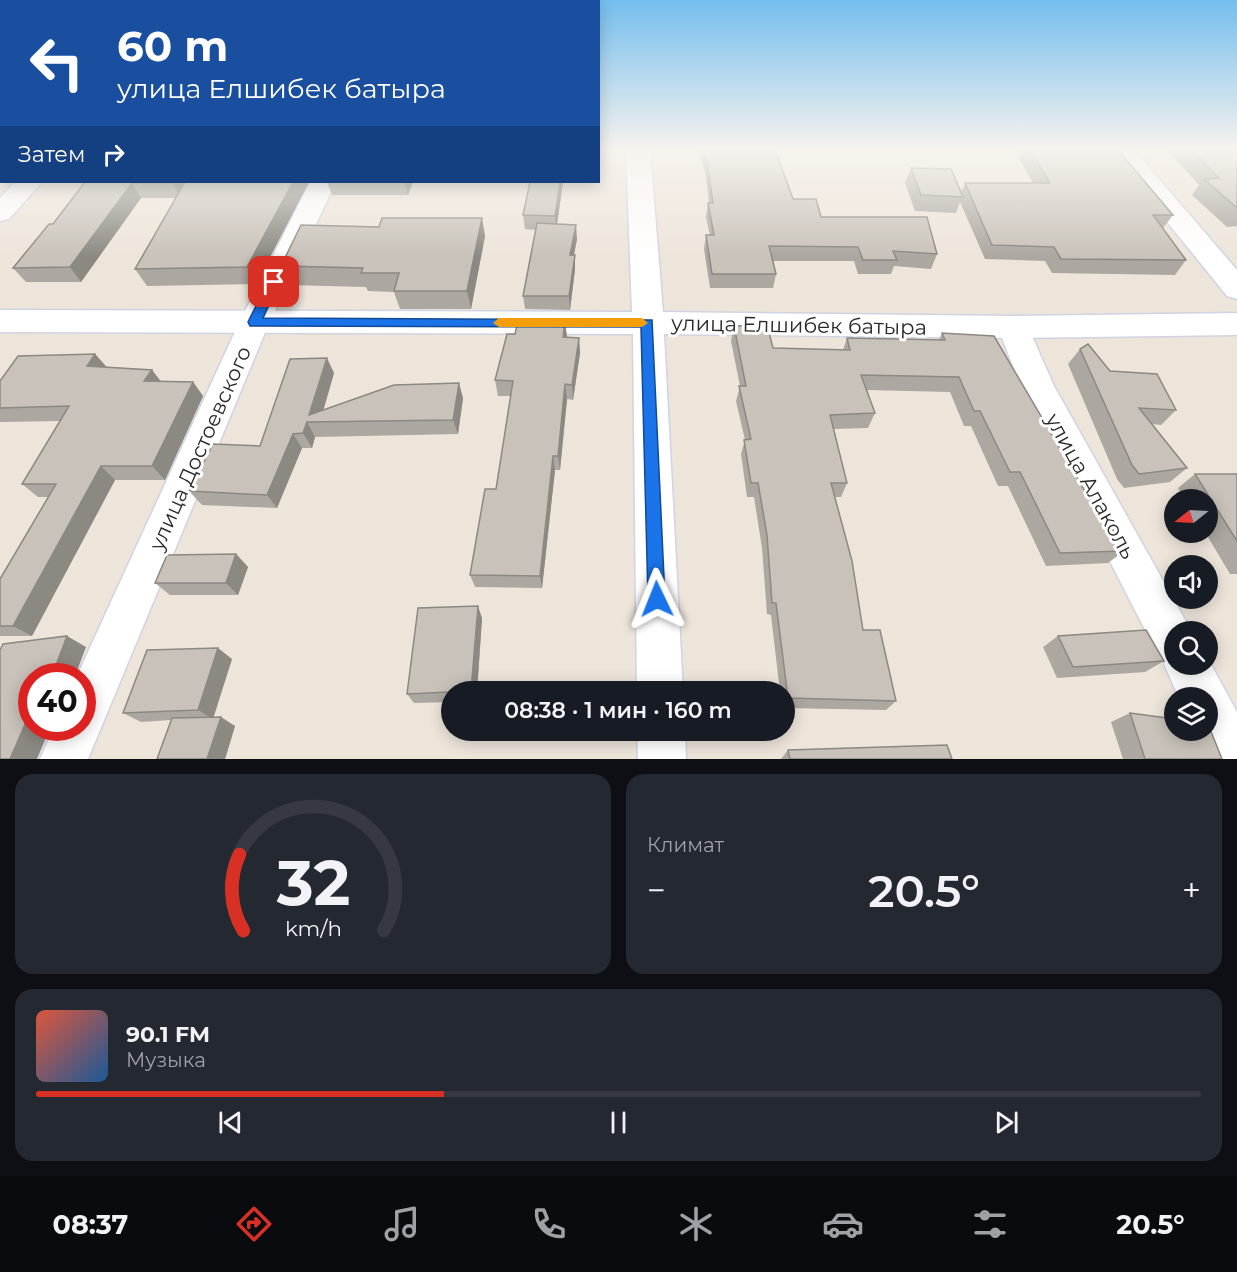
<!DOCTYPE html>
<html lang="ru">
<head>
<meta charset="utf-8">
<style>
	body { margin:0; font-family:Montserrat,sans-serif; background:#242831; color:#f1f3f6; height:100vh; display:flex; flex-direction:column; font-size:22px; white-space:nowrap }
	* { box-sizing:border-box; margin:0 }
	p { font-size:20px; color:#9ea1a6 }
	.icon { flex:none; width:33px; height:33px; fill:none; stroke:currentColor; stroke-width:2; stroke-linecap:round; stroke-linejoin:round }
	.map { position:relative; height:759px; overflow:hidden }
	.details { display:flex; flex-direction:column; gap:15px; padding:15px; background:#0d0f14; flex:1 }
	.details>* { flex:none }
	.guide { position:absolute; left:0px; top:0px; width:600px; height:183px; box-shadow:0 3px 15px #0003; background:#1a4fa0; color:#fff; overflow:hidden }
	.needle { width:39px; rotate:252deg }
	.buttons { position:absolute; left:1164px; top:489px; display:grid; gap:12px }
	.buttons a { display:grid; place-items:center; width:54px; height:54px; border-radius:50%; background:#171b24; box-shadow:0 3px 15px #0003; font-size:30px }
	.speed { position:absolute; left:18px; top:663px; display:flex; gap:12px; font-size:30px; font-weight:700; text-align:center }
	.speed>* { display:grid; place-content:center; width:78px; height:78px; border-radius:50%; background:#171b24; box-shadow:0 3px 15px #0003; line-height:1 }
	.speed .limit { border:9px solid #d22; background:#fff; color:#111 }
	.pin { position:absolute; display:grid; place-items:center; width:51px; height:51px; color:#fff; margin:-26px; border-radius:12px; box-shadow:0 3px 9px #0006 }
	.me { position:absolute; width:66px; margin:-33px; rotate:358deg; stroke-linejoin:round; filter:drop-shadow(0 0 4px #0008) }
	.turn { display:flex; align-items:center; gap:21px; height:126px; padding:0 18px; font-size:27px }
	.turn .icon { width:78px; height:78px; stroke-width:2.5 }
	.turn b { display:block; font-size:42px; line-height:51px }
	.then { display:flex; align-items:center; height:57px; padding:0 18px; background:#0003; gap:12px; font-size:22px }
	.big { font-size:45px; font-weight:600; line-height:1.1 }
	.details .card { flex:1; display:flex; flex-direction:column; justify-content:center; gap:9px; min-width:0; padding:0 21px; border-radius:18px; background:#242831 }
	.details .dial { align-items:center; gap:0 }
	.dial svg { height:156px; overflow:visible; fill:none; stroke:#363941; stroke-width:7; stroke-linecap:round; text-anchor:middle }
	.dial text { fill:#f1f3f6; stroke:none }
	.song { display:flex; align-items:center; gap:18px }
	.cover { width:72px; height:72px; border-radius:9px; background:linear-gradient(135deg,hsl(10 70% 55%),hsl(210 70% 35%)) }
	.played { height:6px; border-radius:3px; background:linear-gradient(90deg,#d93025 35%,#363941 35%) }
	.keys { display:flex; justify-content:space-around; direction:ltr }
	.heat { display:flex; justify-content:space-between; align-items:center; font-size:33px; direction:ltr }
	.details .tiles { flex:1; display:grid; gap:15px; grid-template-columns:1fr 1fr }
	.card:last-child { grid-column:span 2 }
	.trip { position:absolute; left:441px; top:681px; width:354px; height:60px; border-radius:30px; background:#171b24; box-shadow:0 3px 15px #0003; font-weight:600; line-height:60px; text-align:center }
	.tabs { display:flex; height:96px; justify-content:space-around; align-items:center; background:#090b0e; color:#9ea1a6 }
	.tabs .icon { width:42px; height:42px }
	.tabs .on { color:#d93025 }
	.tabs b { font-size:27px; color:#f1f3f6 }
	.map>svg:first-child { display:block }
</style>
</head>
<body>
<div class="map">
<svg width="1237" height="759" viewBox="0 0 1237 759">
	<rect width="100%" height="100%" fill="#ede5da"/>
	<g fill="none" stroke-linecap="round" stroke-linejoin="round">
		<g stroke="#d0d3e4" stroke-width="3">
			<g id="street">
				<polygon points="1109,150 1134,150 1237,270 1237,299 1227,296"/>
				<polygon points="15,182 42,182 9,219 0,221 0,198"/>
				<polygon points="310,182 336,182 269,323 88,759 40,759 54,728 82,728 82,676 77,676 239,323"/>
				<polygon points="1013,316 1024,319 1028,327 1054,386 1189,627 1191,632 1174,632 1174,664 1208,664 1208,659 1237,712 1237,759 1210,759 1196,730 1208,730 1208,698 1179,698 1164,664 1165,660 1159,657 1021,388 998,327 1002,319"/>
			</g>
		</g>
		<g stroke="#d0d3e4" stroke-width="3">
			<g id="secondary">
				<polygon points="626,150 650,150 663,312 1013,316 1237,313 1237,335 1013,338 664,334 683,692 637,692 633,334 0,332 0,310 632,312"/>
				<polygon points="637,730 685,730 686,759 638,759"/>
			</g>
		</g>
		<use href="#street" fill="#fff" fill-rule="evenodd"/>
		<use href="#secondary" fill="#fff" fill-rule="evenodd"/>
	</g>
	<g fill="#aca7a0">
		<polygon points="699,150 775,150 793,199 821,217 937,254 931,269 894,266 891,274 858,274 854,261 773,261 776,274 773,288 710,288 704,249 706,235 710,235 706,217 708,203 709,203 706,177"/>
		<polygon points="1021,150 1118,150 1173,215 1163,228 1186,260 1175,275 1052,273 1045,261 985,259 960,202 956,213 915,211 905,183 911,168 961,192 965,183 1033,183 1018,157"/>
		<polygon points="1167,150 1237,151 1237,226 1227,227 1192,195 1199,185"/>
		<polygon points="85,182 309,182 256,284 147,286 135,269 176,198 141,198 81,282 26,282 13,268 53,224"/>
		<polygon points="327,182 413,182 408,195 332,195"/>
		<polygon points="530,182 563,182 557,224 577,239 574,255 575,269 570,310 525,309 523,296 536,230 525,229 523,215"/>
		<polygon points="485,236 471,309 400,309 394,292 368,291 366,287 290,285 281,266"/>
		<polygon points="734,326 773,348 843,350 847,338 939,340 942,333 1086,493 1124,551 1108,563 1046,566 1008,486 998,486 971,426 964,426 950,392 867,390 875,413 868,428 833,429 847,483 841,497 835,497 863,630 896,701 886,710 784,708 784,692 780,692 771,615 767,614 762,548 754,497 747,497 741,454 745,440 736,401 740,386 731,341"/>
		<polygon points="579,338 580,353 573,400 567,399 560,470 555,470 542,588 475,587 470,575 496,489 511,396 498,396 495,380"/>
		<polygon points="1080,349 1110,371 1176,410 1161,425 1152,424 1187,468 1170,482 1124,488 1117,479 1068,364"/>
		<polygon points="95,354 107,367 152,370 160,381 193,382 203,396 165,480 115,480 32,636 0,636 0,579 48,497 38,497 22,484 60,421 0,422 0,381"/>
		<polygon points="334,373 323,410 463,398 458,434 315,437 312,448 302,448 277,508 202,505 189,491 260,446"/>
		<polygon points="1195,474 1237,474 1237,574 1230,574 1205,532 1208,532 1208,500 1185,500 1178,488"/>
		<polygon points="236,554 248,567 238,595 170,595 155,583"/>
		<polygon points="482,618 477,692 452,692 452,702 414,703 407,694"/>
		<polygon points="1058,636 1164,661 1145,672 1057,678 1043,647"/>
		<polygon points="232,659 213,717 235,726 225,759 157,759 171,720 141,722 123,713"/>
		<polygon points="1130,713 1222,759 1123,759 1111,722"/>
		<polygon points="788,750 952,759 781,759"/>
	</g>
	<g fill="#8c8882">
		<polygon points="174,182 192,182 181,198 173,183"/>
		<polygon points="293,182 309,182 256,284 247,267"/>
		<polygon points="404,182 413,182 408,195"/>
		<polygon points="560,182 563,182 556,231 555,216"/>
		<polygon points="132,183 141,198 81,282 70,267"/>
		<polygon points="482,218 485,236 471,309 467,291"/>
		<polygon points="576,225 577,239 571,269 570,255"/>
		<polygon points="575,255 575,269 570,310 569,296"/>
		<polygon points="565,321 567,336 565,352 563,337"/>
		<polygon points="579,338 580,353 573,400 572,385"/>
		<polygon points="95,354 107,368 87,366"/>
		<polygon points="327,358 334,373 320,422 309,415"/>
		<polygon points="152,370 163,384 144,381"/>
		<polygon points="193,382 203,396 165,480 152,466"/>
		<polygon points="459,383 463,398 458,434 453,420"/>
		<polygon points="565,384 567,399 560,470 558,456"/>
		<polygon points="307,422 315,437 312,448 303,433"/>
		<polygon points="293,434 302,448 277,508 267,495"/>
		<polygon points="553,456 555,470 542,588 540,576"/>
		<polygon points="101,466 115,480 32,636 13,626"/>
		<polygon points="236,554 248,567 238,595 226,583"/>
		<polygon points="478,606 482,618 477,692 471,692"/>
		<polygon points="67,636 86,647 75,676 52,676"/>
		<polygon points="218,648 232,659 213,719 198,710"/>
		<polygon points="30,713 32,714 32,728 50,728 37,759 10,759"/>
		<polygon points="221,717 235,726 225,759 207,759"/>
	</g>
	<g fill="#c8c2ba" stroke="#8c8882" stroke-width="1.5">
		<polygon points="704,150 775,150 793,199 816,199 821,217 927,217 937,254 893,251 897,260 863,260 858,247 769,246 776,274 712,274 706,235 714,235 708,203 713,203 707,163"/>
		<polygon points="1030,150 1118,150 1173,215 1153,215 1186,260 1061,259 1054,247 992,245 965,183 1050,183"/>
		<polygon points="1192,150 1237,151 1237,208 1204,179 1219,178"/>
		<polygon points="911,168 951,169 963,197 921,195"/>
		<polygon points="85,182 174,182 173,183 132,183 70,267 13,268 49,224 53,224"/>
		<polygon points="185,182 293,182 247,267 135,269"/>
		<polygon points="530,182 560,182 555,216 523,215"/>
		<polygon points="382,218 482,218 467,291 394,291 399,273 361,273 363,268 281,266 301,225 379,227"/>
		<polygon points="537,223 576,225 570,255 575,255 569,296 523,296"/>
		<polygon points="518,320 565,321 563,337 579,338 572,385 565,384 558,456 553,456 540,576 470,575 485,489 496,489 513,381 495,380 507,334 515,334"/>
		<polygon points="767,325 773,348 850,350 847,338 945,340 942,333 994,336 1086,493 1093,492 1124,551 1060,553 1020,472 1010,472 980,411 974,411 959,377 861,375 875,413 830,415 847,483 831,483 852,561 863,630 880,630 896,701 788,698 776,603 772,603 767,535 758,483 751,483 744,440 751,439 739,386 746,386 734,326"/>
		<polygon points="1088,344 1110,371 1157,374 1176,410 1139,408 1187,468 1139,474 1132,465 1080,349"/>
		<polygon points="95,354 87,366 152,370 144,381 193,382 152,466 101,466 13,626 0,626 0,579 56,484 22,484 69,406 0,408 0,381 18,356"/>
		<polygon points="327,358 309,415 394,385 459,383 453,420 307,422 303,433 293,434 267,495 189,491 213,444 260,446 290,359"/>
		<polygon points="1195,474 1237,474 1237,541"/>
		<polygon points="236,554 226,583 155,583 167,555"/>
		<polygon points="478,606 471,691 407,694 418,608"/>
		<polygon points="1146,630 1164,661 1073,667 1058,636"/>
		<polygon points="67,636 52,676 32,676 32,713 30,713 10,759 0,759 0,650 3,644"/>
		<polygon points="218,648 198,710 123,713 147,650"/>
		<polygon points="1130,713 1174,719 1174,730 1208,730 1208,724 1222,759 1145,759"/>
		<polygon points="221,717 207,759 157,759 172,718"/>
		<polygon points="947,745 952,759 790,759 788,750"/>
	</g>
	<linearGradient id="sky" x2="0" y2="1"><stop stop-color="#74beee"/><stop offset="0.58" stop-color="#f7f3ee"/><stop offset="1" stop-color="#f7f3ee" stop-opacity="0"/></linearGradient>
	<rect width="1237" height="257" fill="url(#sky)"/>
	<polygon fill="#1a73e8" stroke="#114b97" stroke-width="1.5" points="274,278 280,282 263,318 652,320 665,599 663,605 657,608 651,605 648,599 641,327 250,326 248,322 268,282"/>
	<polygon fill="#f59e0b" points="499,318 642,318 648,323 642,327 499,327 493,323"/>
	<g text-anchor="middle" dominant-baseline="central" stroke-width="6" stroke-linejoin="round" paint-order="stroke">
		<g font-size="21" fill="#2a2a2a" stroke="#fff">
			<text transform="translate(799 325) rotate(1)">улица Елшибек батыра</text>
			<text transform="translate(200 448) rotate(-66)">улица Достоевского</text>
			<text transform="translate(1091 486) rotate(61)">улица Алаколь</text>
		</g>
	</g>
</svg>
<div class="buttons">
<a><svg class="needle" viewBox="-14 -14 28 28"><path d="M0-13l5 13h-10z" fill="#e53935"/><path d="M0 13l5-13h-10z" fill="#9ea1a6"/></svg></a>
<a><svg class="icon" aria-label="sound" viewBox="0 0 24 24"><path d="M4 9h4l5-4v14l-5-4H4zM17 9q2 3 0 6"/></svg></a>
<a><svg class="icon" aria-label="search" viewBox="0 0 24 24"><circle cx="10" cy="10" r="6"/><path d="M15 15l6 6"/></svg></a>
<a><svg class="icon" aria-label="layers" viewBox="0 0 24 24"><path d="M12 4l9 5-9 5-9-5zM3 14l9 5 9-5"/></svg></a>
</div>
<div class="speed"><div class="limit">40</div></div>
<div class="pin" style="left:274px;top:282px;background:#d93025"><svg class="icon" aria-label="arrive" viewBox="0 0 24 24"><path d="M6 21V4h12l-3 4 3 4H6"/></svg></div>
<svg class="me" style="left:657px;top:599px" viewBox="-20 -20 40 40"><path d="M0-17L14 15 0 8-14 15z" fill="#1a73e8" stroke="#fff" stroke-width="4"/></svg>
<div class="trip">08:38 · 1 мин · 160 m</div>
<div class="guide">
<div class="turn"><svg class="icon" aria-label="left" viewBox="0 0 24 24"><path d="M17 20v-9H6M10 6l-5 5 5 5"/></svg><div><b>60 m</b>улица Елшибек батыра</div></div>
<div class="then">Затем<svg class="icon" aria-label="right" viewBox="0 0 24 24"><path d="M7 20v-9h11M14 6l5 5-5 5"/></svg></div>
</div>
</div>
<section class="details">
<div class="tiles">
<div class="card dial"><svg viewBox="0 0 100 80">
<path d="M14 69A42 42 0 1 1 86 69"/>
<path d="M14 69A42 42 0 0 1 12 30" stroke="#d93025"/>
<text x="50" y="56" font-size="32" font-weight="700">32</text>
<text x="50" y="72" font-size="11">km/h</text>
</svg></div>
<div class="card"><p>Климат</p>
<div class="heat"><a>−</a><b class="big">20.5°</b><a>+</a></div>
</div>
<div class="card">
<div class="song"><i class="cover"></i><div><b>90.1 FM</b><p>Музыка</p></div></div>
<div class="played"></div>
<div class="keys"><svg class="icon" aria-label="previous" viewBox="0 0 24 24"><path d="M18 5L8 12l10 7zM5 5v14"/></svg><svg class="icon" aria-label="pause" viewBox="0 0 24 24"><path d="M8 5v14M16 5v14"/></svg><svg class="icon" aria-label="next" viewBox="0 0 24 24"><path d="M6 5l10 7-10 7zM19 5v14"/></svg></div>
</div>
</div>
</section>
<nav class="tabs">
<b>08:37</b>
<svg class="icon on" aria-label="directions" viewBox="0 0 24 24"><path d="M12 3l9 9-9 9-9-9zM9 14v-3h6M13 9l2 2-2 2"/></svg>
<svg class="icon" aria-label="music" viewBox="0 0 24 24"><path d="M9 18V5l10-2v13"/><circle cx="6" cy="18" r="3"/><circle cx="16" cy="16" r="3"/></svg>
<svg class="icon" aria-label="phone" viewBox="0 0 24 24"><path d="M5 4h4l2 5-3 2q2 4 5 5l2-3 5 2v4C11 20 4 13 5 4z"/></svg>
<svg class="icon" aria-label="climate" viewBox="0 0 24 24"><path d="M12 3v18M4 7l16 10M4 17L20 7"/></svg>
<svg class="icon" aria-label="car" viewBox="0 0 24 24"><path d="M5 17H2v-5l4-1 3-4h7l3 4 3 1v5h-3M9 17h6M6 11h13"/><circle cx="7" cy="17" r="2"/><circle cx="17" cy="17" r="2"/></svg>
<svg class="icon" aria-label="filters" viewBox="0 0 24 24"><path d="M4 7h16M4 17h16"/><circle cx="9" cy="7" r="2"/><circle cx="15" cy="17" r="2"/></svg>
<b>20.5°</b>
</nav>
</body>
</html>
